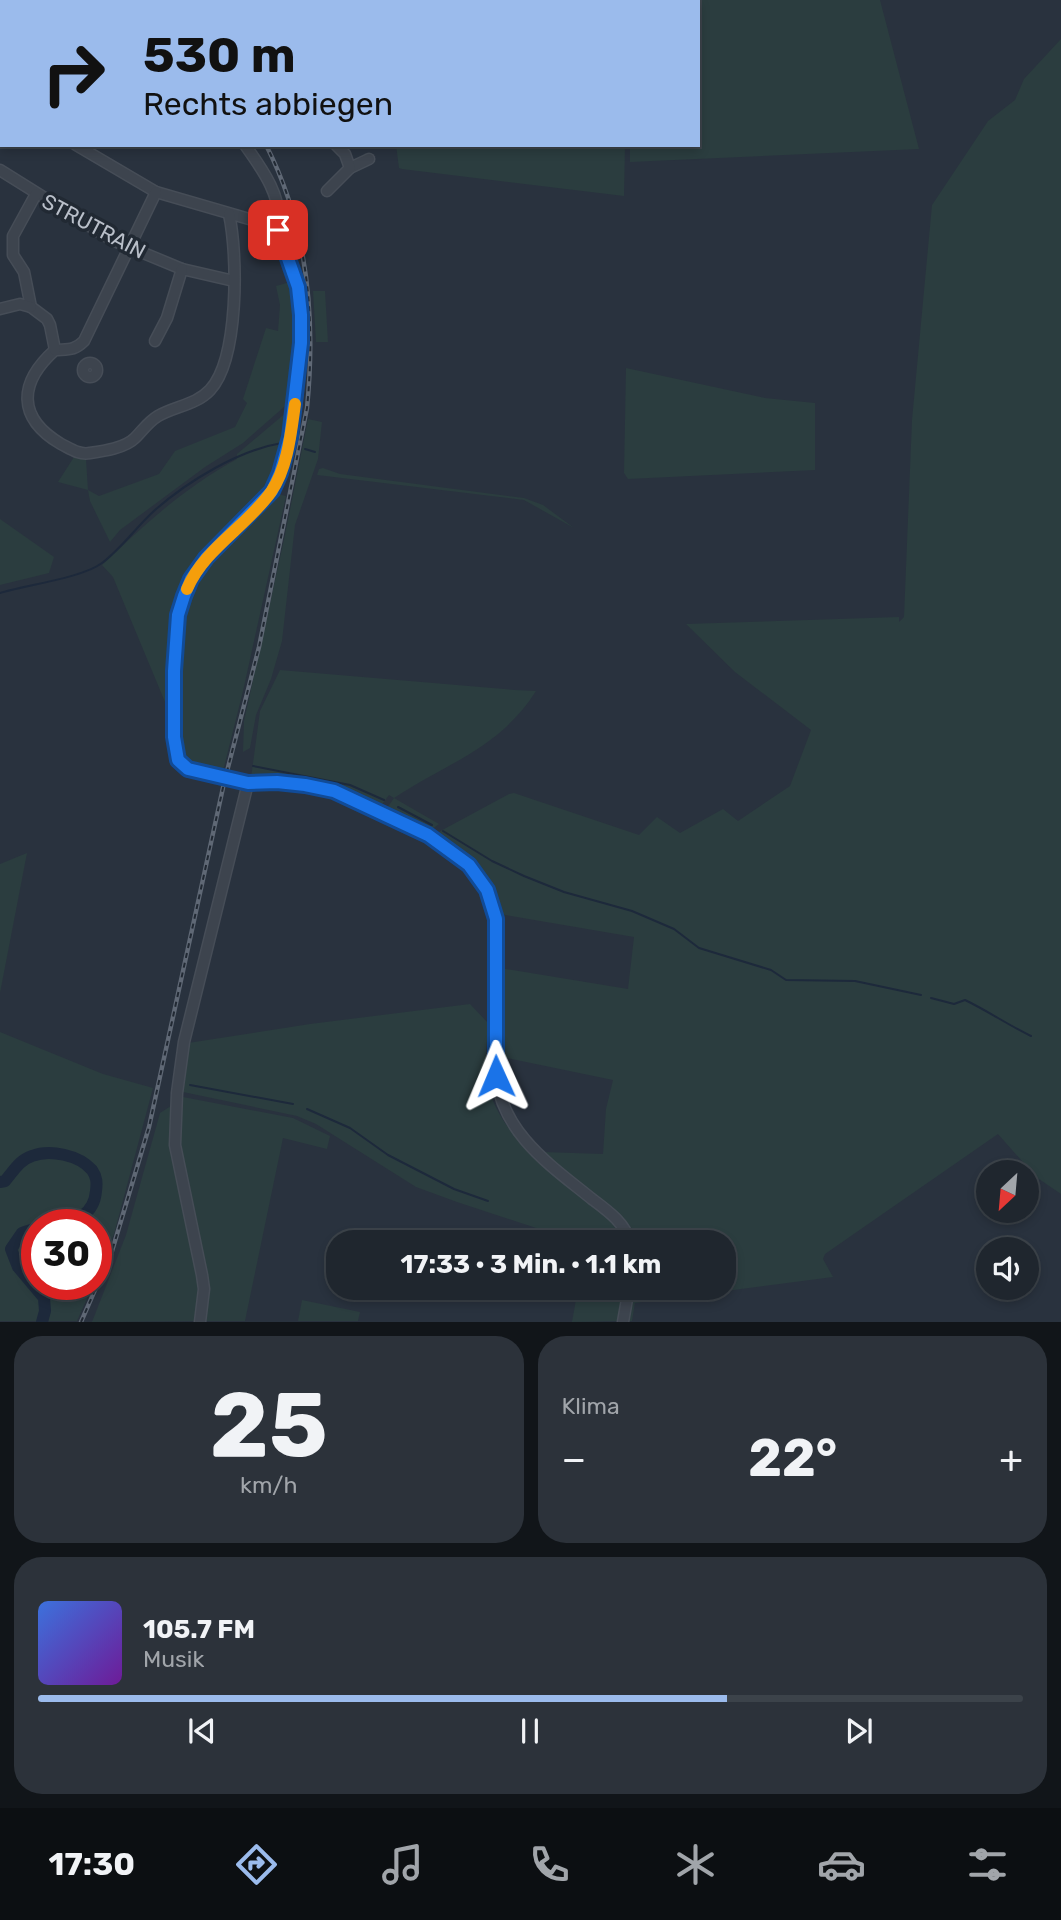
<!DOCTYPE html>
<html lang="de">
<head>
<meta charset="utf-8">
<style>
	body { margin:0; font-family:Rubik,sans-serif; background:#2c323a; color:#f1f3f6; height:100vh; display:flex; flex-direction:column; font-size:26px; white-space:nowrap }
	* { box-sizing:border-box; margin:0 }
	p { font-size:23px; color:#a1a5aa }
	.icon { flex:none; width:38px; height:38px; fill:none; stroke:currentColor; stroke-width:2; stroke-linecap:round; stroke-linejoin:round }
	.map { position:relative; height:1322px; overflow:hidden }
	.side { display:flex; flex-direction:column; gap:14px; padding:14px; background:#111519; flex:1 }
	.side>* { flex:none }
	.top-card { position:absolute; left:0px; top:0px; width:700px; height:147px; box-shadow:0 4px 10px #0003,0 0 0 2px #3c434a; background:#9bbbec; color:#111; overflow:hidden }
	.needle { width:46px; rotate:206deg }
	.buttons { position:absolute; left:976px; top:1160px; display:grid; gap:14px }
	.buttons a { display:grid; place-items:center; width:63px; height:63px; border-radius:50%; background:#1f262e; box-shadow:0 4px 10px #0003,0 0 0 2px #3c434a; font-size:35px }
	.speed { position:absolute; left:21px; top:1209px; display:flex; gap:14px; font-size:35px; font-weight:700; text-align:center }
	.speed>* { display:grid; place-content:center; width:91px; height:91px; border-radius:50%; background:#1f262e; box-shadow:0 4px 10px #0003,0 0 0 2px #3c434a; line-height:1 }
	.speed .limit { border:10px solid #d22; background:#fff; color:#111 }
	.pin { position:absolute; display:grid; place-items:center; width:60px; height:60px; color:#fff; margin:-30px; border-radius:14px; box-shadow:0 4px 10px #0006 }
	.me { position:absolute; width:77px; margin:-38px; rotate:359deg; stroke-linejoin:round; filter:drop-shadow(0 0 5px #0008) }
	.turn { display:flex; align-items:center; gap:24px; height:147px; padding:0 28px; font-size:32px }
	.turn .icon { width:91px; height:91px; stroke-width:2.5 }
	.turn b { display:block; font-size:49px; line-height:60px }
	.big { font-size:52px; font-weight:700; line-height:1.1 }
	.side .widget { flex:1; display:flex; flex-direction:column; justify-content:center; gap:10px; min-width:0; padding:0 24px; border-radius:28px; background:#2c323a }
	.side .dial { align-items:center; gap:0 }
	.dial b { font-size:91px; line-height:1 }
	.song { display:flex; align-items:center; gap:21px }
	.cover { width:84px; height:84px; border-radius:10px; background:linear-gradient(135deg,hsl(220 70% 55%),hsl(280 70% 35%)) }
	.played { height:7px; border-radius:4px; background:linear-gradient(90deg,#9bbbec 70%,#3c434a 70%) }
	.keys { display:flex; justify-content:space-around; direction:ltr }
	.heat { display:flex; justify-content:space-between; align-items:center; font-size:38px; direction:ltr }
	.side .tiles { flex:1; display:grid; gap:14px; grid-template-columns:1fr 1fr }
	.widget:last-child { grid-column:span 2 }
	.trip { position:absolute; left:326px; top:1230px; width:410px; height:70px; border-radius:28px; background:#1f262e; box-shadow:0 4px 10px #0003,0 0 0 2px #3c434a; font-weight:700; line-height:70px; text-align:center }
	.menu { display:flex; height:112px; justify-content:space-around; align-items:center; background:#0c0f12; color:#a1a5aa }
	.menu .icon { width:49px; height:49px }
	.menu .on { color:#9bbbec }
	.menu b { font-size:32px; color:#f1f3f6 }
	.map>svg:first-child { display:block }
</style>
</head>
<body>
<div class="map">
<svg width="1061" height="1322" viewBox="0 0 1061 1322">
	<rect width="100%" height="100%" fill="#29323e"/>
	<g fill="#2b3d3f">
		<polygon points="633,0 880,0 919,149 630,162 630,145 698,145 698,2 633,2"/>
		<polygon points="1061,39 1061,1194 1036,1177 998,1134 825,1254 823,1259 833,1277 635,1303 632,1321 626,1321 632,1288 723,1288 723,1242 648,1242 543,1152 603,1154 606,1109 613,1080 497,1056 500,968 628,989 634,937 499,914 489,888 433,835 509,794 514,793 639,835 657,817 680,833 723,809 738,821 790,786 811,730 735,672 686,624 899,617 899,622 904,617 912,420 932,205 988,121 1015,100 1024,79"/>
		<polygon points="396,145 625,145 624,196 402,169 399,168"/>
		<polygon points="294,281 298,317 296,380 292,400 243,443 205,467 120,530 110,542 90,501 88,490 58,482 74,457 86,459 88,490 99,496 159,474 175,451 235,427 247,403 243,399 266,328 278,331 280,305 276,286"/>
		<polygon points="313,291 325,291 328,342 316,342"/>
		<polygon points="626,368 765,398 815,403 815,470 628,479 624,473"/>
		<path d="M 288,411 L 279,467 L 269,491 L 181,594 L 170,714 L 113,577 L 102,565 C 145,524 184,488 237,459 L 237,454 Z"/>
		<polygon points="308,419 322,422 318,459 295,525 282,641 271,679 256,715 250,748 243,752 244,721 285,535"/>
		<polygon points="323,468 340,474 524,498 543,505 574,528 524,500 317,475 319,469"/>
		<path d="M 273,493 L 286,496 L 243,691 L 222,775 L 196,769 L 178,755 L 176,728 L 182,611 C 197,564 240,528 273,493 Z"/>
		<polygon points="0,519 54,557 49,573 0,585"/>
		<path d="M 280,670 L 515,690 L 536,691 C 500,748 447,763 394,798 L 439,824 L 427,833 L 385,811 L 394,798 L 389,795 L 380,807 C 332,788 303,779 251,778 L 260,711 Z"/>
		<polygon points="27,853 0,993 0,864"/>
		<path d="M 470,1004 L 488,1023 C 488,1040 483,1066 487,1082 C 498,1131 540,1163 577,1192 C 597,1207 614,1219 624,1242 L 579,1242 L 457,1202 L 416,1187 L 316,1124 L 297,1116 L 183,1092 L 182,1085 L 188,1043 L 310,1024 Z"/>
		<polygon points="0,1032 103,1074 153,1088 114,1234 96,1278 96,1225 37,1225 37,1284 93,1285 77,1321 0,1321"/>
		<polygon points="183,1097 293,1118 330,1136 327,1149 283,1138 245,1321 203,1321 205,1308 179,1154 180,1100"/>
		<polygon points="174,1104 172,1131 200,1276 197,1321 92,1322 126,1235 160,1113"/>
		<polygon points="578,1288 626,1288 620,1321 572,1322"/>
		<polygon points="302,1300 360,1312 358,1321 298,1321"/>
	</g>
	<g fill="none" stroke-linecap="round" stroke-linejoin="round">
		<g stroke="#1d293b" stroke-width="2">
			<polyline points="305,449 315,452"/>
			<path d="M 0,593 C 26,585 82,578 102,563 C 122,548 137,526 155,510 C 188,481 239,450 282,443"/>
			<polyline points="253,766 350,785 384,800"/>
			<polyline points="398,807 432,825"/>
			<polyline points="443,831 492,861 524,876 564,892 632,911 674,929 699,948 771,970 786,980 855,981 921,995"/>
			<path d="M 931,998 L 954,1004 L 965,1000 C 988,1011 1008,1025 1031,1036"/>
			<polyline points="190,1085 293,1104"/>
			<polyline points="307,1109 350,1128 388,1155 454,1189 488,1201"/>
		</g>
		<g stroke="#1d293b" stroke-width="12">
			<path d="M 0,1182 L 5,1181 C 13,1172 19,1160 32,1156 C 50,1149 79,1155 92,1170 C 97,1177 97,1183 96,1191 C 94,1215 76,1221 55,1225"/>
			<polyline points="37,1228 22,1233 11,1249 18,1267 44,1298 45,1311 42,1322"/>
		</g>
		<g stroke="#464d57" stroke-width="13">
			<g id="minor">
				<polyline points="38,0 39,2"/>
				<polyline points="134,0 135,2"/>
				<polyline points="242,0 244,2"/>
				<polyline points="86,2 88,0"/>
				<polyline points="0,64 2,63"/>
				<polyline points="0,99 2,100"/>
				<path d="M 76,145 L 156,192 L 263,223 L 278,230 C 286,250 296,270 299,291 C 306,337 297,451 272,490 C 255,517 225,535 205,559 C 193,575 184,592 179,611 C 171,638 171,733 178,760 L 189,769 L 248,783 L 305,785 L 334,791 L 428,835 L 469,865 L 487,890 L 496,919 L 496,1076 C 503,1134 550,1165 592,1199 C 608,1211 625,1223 630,1242"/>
				<path d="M 245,145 C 263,170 284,199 278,230"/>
				<polyline points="350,168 369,159"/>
				<polyline points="0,170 112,240 182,269 234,281"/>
				<polyline points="327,191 350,168 345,154 336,145"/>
				<path d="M 156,192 L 84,341 C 74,351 68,349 55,350 C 18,383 17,418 61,444 C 71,449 79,455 90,453 C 104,451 125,448 135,438 C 143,430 148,422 158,416 C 175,406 196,405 210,390 C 239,359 238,255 229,214"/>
				<polyline points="36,194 13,236 13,255 24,272 31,307 47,319 50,325 55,350"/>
				<polyline points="0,309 20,304 31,307"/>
				<polyline points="155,341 167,318 182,269"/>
				<circle cx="90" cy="370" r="7"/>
				<polyline points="200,1322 204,1289 202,1275 175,1145 177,1093 184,1042 248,783"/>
				<polyline points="623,1322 629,1288"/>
			</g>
		</g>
		<use href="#minor" stroke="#3d444e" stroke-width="10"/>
		<g stroke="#5f6875" stroke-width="4.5">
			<g id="rail">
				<polyline points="170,0 171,2"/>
				<path d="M 81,1322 L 112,1251 L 149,1127 L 224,783 L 259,647 L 307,408 C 316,318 308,227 266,145"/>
			</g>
		</g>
		<use href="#rail" stroke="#212933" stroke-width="2" stroke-dasharray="5" stroke-linecap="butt"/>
	</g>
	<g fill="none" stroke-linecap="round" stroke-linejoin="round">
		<g stroke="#114b97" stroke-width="18">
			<polyline id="route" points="278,230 298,287 301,315 301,343 290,437 280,473 272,491 206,558 191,579 184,596 178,615 174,671 174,737 178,760 188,769 248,783 277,782 305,785 334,791 428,835 469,865 487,890 496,919 496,1076"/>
		</g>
		<use href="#route" stroke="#1a73e8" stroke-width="12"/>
		<path stroke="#f59e0b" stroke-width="12" d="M 187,589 C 204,549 246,527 271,492 C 288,467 291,432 295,404"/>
	</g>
	<g text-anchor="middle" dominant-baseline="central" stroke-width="7" stroke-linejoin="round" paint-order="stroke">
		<g font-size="21" fill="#b9bfc9" stroke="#212933">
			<text transform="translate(94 226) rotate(28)">STRUTRAIN</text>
		</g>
	</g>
</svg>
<div class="buttons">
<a><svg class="needle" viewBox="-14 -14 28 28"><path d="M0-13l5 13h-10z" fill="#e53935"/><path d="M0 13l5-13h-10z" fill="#a1a5aa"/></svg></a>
<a><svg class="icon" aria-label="sound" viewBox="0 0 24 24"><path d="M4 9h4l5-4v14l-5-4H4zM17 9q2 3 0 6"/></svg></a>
</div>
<div class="speed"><div class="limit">30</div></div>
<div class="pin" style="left:278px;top:230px;background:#d93025"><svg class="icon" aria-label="arrive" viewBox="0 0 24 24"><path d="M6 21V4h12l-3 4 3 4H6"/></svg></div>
<svg class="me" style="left:496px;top:1076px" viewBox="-20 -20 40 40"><path d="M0-17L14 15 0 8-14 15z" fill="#1a73e8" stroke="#fff" stroke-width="4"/></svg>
<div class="trip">17:33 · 3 Min. · 1.1 km</div>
<div class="top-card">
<div class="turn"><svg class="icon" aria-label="right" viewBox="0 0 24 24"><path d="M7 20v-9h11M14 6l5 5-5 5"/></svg><div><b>530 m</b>Rechts abbiegen</div></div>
</div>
</div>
<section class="side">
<div class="tiles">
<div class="widget dial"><b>25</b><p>km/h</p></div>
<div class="widget"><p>Klima</p>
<div class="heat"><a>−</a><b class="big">22°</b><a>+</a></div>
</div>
<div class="widget">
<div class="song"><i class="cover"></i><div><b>105.7 FM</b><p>Musik</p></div></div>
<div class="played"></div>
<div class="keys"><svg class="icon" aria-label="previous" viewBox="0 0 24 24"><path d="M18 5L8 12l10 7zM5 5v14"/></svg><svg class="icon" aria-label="pause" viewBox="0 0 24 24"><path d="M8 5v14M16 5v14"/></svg><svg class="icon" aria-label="next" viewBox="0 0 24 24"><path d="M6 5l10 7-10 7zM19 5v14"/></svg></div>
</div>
</div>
</section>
<nav class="menu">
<b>17:30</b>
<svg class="icon on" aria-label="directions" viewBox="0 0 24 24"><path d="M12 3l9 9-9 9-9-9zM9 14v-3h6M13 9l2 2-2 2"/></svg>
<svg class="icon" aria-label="music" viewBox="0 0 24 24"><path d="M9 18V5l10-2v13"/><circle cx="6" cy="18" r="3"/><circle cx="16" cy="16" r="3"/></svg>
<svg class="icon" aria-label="phone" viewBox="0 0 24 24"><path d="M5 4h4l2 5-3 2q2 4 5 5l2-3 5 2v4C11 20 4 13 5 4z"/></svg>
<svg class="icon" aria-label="climate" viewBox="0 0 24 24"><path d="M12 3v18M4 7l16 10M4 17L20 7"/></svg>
<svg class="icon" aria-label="car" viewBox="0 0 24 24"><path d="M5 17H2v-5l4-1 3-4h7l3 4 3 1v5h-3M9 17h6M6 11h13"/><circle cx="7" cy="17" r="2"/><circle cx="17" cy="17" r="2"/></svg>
<svg class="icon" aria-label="filters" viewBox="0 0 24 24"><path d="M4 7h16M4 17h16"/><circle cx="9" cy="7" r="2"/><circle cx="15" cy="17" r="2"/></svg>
</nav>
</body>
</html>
